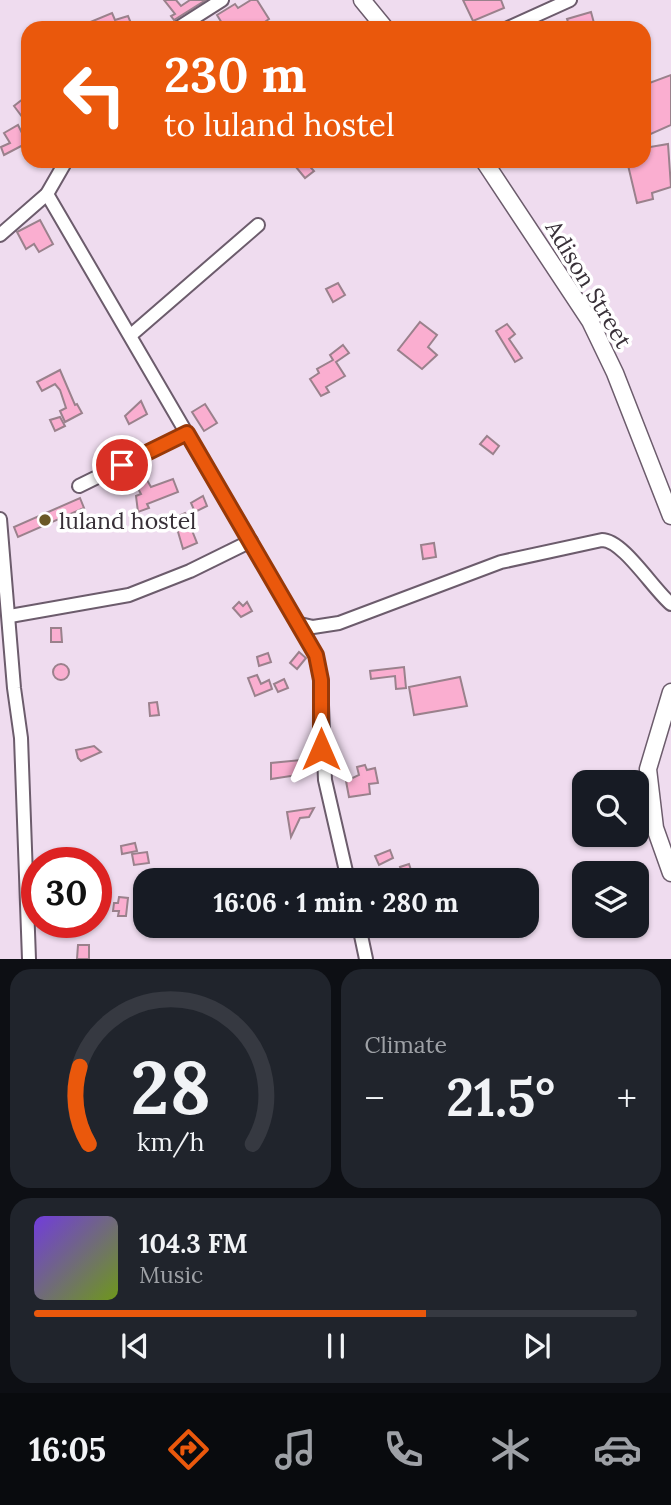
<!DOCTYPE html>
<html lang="en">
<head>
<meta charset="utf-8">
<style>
	body { margin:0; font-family:Lora,serif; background:#20242c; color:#f1f3f6; height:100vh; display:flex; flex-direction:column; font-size:26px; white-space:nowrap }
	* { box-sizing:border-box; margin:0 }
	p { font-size:23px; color:#9ea1a6 }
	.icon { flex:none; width:38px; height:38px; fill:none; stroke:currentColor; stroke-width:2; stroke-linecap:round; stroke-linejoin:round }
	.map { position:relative; height:959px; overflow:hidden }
	.side { display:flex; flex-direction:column; gap:10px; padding:10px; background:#0d0f14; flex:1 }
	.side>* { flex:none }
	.banner { position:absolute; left:21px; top:21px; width:630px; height:147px; border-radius:21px; box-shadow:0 2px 5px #0004; background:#ea580c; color:#fff; overflow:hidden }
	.tools { position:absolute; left:572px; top:770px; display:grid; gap:14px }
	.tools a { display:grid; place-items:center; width:77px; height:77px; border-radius:14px; background:#171b24; box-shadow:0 2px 5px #0004; font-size:35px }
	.speed { position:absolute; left:21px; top:847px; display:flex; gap:14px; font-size:35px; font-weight:700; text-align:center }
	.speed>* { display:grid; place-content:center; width:91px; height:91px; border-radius:50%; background:#171b24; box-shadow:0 2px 5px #0004; line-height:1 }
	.speed .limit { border:10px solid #d22; background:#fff; color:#111 }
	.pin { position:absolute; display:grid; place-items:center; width:60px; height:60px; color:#fff; margin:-30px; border:4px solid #fff; border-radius:50%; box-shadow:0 2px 7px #0007 }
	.me { position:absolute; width:77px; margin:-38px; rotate:0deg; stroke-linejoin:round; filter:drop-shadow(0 0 5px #0008) }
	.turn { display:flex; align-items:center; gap:24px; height:147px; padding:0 28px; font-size:32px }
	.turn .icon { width:91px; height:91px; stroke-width:2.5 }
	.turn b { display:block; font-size:49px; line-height:60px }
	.big { font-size:52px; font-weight:700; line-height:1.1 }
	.side .tile { flex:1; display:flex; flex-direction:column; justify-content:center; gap:10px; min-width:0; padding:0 24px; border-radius:21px; background:#20242c }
	.side .dial { align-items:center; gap:0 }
	.dial svg { height:182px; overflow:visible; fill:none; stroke:#363941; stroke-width:7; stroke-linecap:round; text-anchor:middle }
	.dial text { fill:#f1f3f6; stroke:none }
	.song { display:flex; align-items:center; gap:21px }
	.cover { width:84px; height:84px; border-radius:10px; background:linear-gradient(135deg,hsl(260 70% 55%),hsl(80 70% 35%)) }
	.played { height:7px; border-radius:4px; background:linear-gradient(90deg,#ea580c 65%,#363941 65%) }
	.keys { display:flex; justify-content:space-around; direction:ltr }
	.heat { display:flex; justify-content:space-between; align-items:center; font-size:38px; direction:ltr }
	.side .tiles { flex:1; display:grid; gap:10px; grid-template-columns:1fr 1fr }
	.tile:last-child { grid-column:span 2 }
	.trip { position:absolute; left:133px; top:868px; width:406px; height:70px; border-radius:21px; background:#171b24; box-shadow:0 2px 5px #0004; font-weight:700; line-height:70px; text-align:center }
	.dock { display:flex; height:112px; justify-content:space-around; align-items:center; background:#090b0e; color:#9ea1a6 }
	.dock .icon { width:49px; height:49px }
	.dock .current { color:#ea580c }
	.dock b { font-size:32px; color:#f1f3f6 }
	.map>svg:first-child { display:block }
</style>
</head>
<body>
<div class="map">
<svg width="671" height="959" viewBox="0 0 671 959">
	<rect width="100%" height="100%" fill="#efdcef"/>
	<g fill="#faaed0" stroke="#9a818c" stroke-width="2">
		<polygon points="164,0 176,0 181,6 190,0 206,0 174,20 171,16 175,14"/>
		<polygon points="251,0 257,0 269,19 256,28 225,28 217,15 235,4 238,8"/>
		<polygon points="463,0 501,0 504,8 473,21"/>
		<polygon points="591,12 594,23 586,28 570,28 567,19"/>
		<polygon points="112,13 115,20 128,16 133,28 76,28"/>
		<polygon points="671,75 671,125 644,137 644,85"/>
		<polygon points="28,95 28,114 23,118 14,106"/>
		<polygon points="18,125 27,143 4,155 1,147 10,143 4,133"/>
		<polygon points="668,144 671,187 652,193 653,199 637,203 627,161 644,161 644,148"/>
		<polygon points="291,161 305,161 314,171 305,178"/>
		<polygon points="40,220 53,244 39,252 34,244 26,249 17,232"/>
		<polygon points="338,283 345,295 333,302 326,289"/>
		<polygon points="420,322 437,335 428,347 437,355 422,369 398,350"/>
		<polygon points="507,324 515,334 509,339 522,358 515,362 496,331"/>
		<polygon points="343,345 349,353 336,362 345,376 326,387 329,392 321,396 310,379 319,373 317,369 333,360 330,355"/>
		<polygon points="60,370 75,405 77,404 82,413 65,422 60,411 66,408 60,390 55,384 42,391 37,382"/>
		<polygon points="141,401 147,414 129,424 125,416"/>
		<polygon points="205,404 217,423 204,431 192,412"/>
		<polygon points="60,417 65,426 55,431 50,420"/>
		<polygon points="487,436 499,446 493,454 480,444"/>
		<polygon points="173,479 178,492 147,504 149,508 138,512 136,496 141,494 136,485 147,480 151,487"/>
		<polygon points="203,496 207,506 195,512 191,503"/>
		<polygon points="80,498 84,508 18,537 14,527"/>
		<polygon points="185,513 197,543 183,549 174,518"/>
		<polygon points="434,543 436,557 423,559 421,545"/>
		<polygon points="239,602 243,606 247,602 252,611 241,617 233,608"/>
		<polygon points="51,628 61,628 62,642 51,642"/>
		<polygon points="299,652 306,658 297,669 290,663"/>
		<polygon points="268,653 271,662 259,666 257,657"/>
		<circle cx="61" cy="672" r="8"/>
		<polygon points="404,667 406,688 396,689 395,676 371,679 370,671"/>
		<polygon points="257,675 261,684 269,680 272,689 255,696 248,678"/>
		<polygon points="460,677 467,706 414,715 409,687"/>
		<polygon points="284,679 288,688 278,692 274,684"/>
		<polygon points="157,702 159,715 150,716 149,703"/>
		<polygon points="94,746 101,752 81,761 78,758 76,750"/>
		<polygon points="301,760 304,774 271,779 271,763"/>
		<polygon points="365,765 367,770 375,768 378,783 369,784 370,794 349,797 346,781 359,775 357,767"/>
		<polygon points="314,808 309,817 300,818 291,837 287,812"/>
		<polygon points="135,843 137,851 122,854 121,846"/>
		<polygon points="390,850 393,858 379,865 375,856"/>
		<polygon points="147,852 149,863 134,865 132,854"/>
		<polygon points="409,864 412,873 403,876 400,867"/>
		<polygon points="119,897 128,898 126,916 118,916 119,911 113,911 114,903 118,903"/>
		<polygon points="379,926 405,926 405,930 381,934"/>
		<polygon points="78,945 89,945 89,959 77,959"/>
	</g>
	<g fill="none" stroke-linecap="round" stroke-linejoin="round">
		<g stroke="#6c5c6c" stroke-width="16">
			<g id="street">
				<polyline points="178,28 222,0"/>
				<polyline points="508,28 570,0"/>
				<polyline points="47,194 316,655 321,680 325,780 348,880"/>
				<polyline points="0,235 47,194 66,161"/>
				<polyline points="131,335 258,225"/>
				<polyline points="79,486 187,433"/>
				<polyline points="0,519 14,688 21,738 29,959"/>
				<polyline points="10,616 129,595 190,571 251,541"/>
				<path d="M 300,624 L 313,627 L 339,623 L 501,562 L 602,540 C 623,540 653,589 671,604"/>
				<polyline points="359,926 366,959"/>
			</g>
		</g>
		<g stroke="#6c5c6c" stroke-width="19">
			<g id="secondary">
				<polyline points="362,0 385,28"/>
				<polyline points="484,161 590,321 615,373 671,516"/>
				<polyline points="671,692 648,769 655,828 671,873"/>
			</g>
		</g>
		<use href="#street" stroke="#fff" stroke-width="12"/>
		<use href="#secondary" stroke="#fff" stroke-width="16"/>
	</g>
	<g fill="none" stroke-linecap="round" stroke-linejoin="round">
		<g stroke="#983908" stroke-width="18">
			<polyline id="route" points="122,465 187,433 316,655 321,680 321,749"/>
		</g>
		<use href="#route" stroke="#ea580c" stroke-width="12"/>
	</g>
	<circle fill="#6b5826" stroke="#fff" stroke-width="2.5" cx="45" cy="520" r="7"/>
	<g text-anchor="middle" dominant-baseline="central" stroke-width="7" stroke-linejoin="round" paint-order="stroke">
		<g font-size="23" fill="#383038" stroke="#fff">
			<text transform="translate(589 284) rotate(59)">Adison Street</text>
		</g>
		<g font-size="23" fill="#383038" stroke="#fff" text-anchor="start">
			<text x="59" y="520">luland hostel</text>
		</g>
	</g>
</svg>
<div class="tools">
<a><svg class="icon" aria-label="search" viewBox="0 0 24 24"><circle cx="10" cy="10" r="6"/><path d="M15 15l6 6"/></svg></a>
<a><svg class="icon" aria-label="layers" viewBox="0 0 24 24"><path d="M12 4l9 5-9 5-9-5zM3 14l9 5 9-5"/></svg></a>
</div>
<div class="speed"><div class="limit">30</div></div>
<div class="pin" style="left:122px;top:465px;background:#d93025"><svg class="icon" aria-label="arrive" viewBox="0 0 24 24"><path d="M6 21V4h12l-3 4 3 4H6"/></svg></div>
<svg class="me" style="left:321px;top:749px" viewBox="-20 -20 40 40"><path d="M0-17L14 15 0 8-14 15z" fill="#ea580c" stroke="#fff" stroke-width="4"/></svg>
<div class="trip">16:06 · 1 min · 280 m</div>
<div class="banner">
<div class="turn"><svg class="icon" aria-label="left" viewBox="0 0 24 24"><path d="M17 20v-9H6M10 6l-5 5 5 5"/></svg><div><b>230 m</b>to luland hostel</div></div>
</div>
</div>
<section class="side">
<div class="tiles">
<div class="tile dial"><svg viewBox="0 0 100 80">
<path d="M14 69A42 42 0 1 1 86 69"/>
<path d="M14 69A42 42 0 0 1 10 35" stroke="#ea580c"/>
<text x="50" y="56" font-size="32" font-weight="700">28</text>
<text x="50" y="72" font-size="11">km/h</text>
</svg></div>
<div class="tile"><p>Climate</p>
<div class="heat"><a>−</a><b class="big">21.5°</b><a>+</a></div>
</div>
<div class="tile">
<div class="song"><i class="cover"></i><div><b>104.3 FM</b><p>Music</p></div></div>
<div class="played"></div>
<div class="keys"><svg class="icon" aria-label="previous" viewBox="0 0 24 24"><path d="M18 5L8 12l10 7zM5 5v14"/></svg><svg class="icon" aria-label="pause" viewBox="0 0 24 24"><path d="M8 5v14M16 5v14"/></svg><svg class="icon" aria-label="next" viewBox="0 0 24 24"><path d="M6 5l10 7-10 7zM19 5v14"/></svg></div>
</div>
</div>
</section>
<nav class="dock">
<b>16:05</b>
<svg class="icon current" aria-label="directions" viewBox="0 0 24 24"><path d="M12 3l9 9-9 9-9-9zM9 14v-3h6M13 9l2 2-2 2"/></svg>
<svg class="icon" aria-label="music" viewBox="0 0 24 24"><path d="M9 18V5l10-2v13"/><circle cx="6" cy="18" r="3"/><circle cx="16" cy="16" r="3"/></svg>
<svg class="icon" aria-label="phone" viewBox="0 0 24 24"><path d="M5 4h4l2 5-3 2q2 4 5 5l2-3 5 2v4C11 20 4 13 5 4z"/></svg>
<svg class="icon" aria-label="climate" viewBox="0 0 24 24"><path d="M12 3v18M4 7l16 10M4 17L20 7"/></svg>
<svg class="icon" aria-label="car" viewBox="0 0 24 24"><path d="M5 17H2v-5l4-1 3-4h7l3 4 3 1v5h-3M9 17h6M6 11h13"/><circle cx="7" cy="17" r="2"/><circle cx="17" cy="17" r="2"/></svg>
</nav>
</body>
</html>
